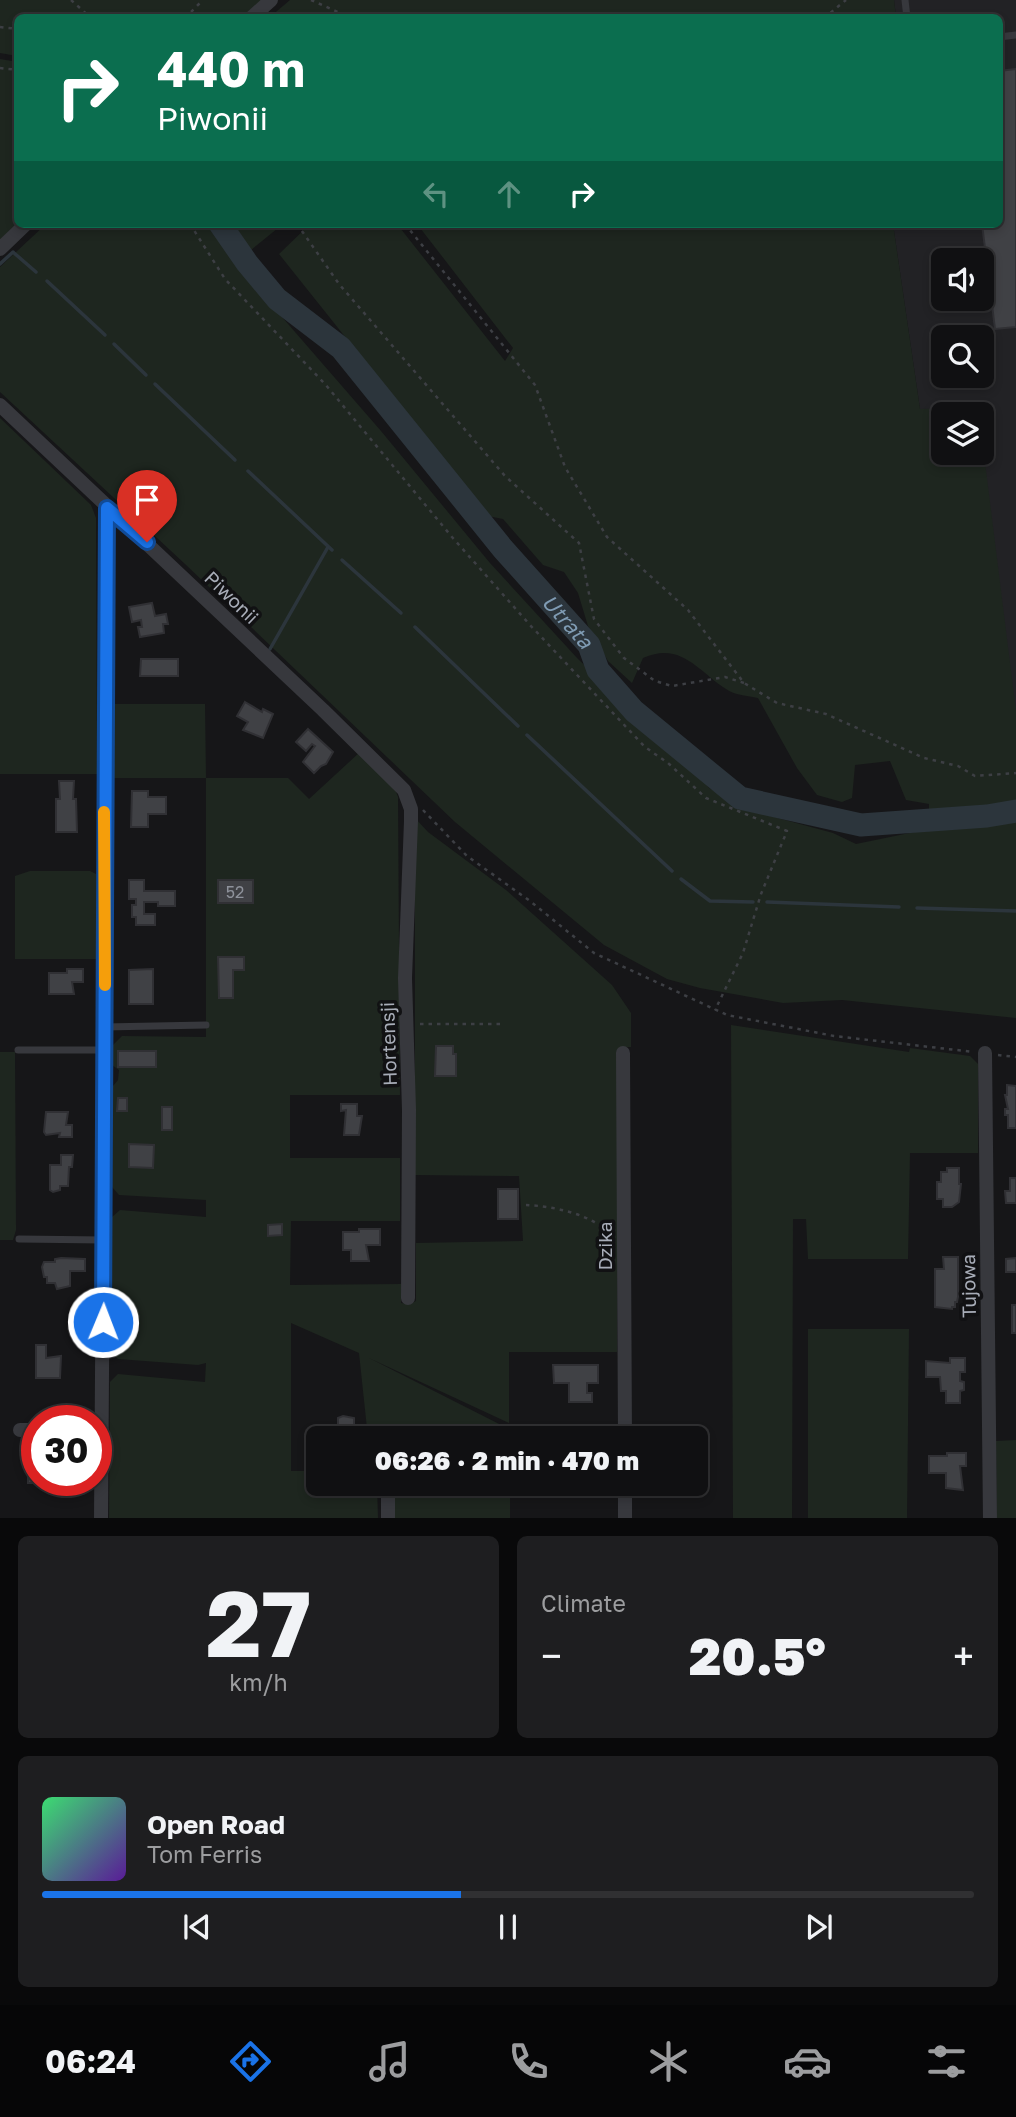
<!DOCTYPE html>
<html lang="en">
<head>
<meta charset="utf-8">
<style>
	body { margin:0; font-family:"Golos Text",sans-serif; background:#1e1e20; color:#f1f3f6; height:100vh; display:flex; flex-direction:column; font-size:26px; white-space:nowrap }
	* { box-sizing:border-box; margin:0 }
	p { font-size:23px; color:#9c9d9f }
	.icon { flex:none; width:38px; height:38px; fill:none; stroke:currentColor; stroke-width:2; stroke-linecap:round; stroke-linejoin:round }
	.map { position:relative; height:1518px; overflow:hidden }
	.drawer { display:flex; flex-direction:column; gap:18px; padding:18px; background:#09090a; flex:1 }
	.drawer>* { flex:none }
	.banner { position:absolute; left:14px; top:14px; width:989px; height:214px; border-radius:10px; box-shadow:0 4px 10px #0003,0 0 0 2px #303032; background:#0b6e4f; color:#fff; overflow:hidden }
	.tools { position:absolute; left:931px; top:248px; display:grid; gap:14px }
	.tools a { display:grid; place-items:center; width:63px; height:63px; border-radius:10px; background:#101012; box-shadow:0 4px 10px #0003,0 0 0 2px #303032; font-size:35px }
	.speed { position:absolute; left:21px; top:1405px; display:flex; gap:14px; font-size:35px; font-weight:700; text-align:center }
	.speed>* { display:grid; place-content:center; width:91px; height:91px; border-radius:50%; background:#101012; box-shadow:0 4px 10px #0003,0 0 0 2px #303032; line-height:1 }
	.speed .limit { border:10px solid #d22; background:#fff; color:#111 }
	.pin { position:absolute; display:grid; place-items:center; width:60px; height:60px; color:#fff; margin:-72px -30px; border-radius:50% 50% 50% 0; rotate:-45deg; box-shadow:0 0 7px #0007 }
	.pin .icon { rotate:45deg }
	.me { position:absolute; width:77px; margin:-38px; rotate:1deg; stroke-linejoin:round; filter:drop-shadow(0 0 5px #0008) }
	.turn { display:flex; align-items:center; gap:24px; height:147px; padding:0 28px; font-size:32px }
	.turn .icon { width:91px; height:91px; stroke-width:2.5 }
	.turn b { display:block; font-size:49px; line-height:60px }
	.lanes { display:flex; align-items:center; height:66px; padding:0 28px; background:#0003; justify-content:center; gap:35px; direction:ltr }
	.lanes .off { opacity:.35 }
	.big { font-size:52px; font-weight:800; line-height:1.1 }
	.drawer .widget { flex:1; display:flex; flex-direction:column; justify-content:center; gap:10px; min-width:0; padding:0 24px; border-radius:10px; background:#1e1e20 }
	.drawer .dial { align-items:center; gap:0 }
	.dial b { font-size:91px; line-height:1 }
	.song { display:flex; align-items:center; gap:21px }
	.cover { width:84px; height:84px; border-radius:10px; background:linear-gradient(135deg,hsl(140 70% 55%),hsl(270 70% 35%)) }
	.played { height:7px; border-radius:4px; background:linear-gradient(90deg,#1a73e8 45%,#303032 45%) }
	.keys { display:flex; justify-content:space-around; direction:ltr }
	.heat { display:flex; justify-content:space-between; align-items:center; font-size:38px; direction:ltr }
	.drawer .tiles { flex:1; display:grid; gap:18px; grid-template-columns:1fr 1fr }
	.widget:last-child { grid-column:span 2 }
	.trip { position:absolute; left:306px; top:1426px; width:402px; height:70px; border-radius:10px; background:#101012; box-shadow:0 4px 10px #0003,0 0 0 2px #303032; font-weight:800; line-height:70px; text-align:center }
	.menu { display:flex; height:112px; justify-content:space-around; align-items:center; background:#060607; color:#9c9d9f }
	.menu .icon { width:49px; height:49px }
	.menu .current { color:#1a73e8 }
	.menu b { font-size:32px; color:#f1f3f6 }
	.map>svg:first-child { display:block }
</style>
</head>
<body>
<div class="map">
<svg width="1016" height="1519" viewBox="0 0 1016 1519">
	<rect width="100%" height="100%" fill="#161618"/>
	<path fill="#222225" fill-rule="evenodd" d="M 894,0 L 1016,0 L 1016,795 L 920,409 L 893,224 L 999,224 L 999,18 L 896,17 ZM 943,261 L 982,261 L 982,299 L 943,299 ZM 943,338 L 982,338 L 982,376 L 943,376 ZM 943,415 L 982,415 L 982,453 L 943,453 Z"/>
	<g fill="#1e261f">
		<polygon points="0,0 262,0 242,17 18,18 17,56 0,53"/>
		<polygon points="290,0 894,0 896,17 270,17"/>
		<polygon points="0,59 18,62 17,223 0,240"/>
		<path d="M 46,224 L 283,224 L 235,263 L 381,431 L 490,563 L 578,659 L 694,769 L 709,788 L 756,812 L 833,833 L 856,844 L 929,829 L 929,804 L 906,800 L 890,761 L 855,765 L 852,798 L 842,802 L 817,795 L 797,768 L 758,698 C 748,696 734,695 726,689 C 698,671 681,641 643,658 L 632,683 L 608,661 L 588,626 L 578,593 L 564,572 L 543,565 L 503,519 L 488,516 L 279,254 L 310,224 L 397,224 L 505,361 L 513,348 L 417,224 L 893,224 L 920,409 L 948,408 L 949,415 L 943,415 L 943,453 L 982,453 L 982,438 L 1016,711 L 1016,1018 L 842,1000 L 783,1003 L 700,988 L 667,979 L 604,945 L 455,822 L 185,564 L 0,392 L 0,267 Z"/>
		<polygon points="0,418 91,505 96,518 97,774 0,774"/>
		<polygon points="112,704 205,704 206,778 288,778 309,799 360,752 392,781 398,797 400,1095 290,1095 290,1158 400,1158 400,1221 291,1221 290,1285 401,1284 401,1303 410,1304 416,1301 416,1243 523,1241 519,1176 415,1175 415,818 428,832 506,890 612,985 631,1013 631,1047 619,1047 617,1352 509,1352 509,1423 369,1358 509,1429 510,1433 617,1432 617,1438 399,1438 400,1434 391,1438 368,1438 359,1353 291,1323 291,1471 318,1471 318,1484 377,1484 378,1518 109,1519 110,1382 118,1374 205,1382 206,1363 198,1365 118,1359 111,1352 112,1217 120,1210 206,1217 206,1200 119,1195 112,1187 113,1086 118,1080 119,1070 112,1065 112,1046 122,1036 206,1037 206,778 112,778"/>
		<polygon points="30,871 90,871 96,874 97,959 15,959 15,876"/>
		<polygon points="731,1025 909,1052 910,1048 970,1056 978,1064 978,1153 910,1153 908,1259 808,1259 806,1219 793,1219 792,1518 733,1518"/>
		<polygon points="0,1052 15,1052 16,1230 13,1240 0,1240"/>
		<polygon points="808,1329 909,1329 907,1518 808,1518"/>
		<polygon points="1016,1440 1016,1518 997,1518 996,1441"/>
		<polygon points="393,1484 617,1484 617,1497 510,1498 510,1518 393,1518"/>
	</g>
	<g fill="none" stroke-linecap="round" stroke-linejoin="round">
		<g stroke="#2c353c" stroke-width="3.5">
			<polyline points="14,253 36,272"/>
			<polyline points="0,264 13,252"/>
			<polyline points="47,281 105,335"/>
			<polyline points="114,344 146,375"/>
			<polyline points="155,384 235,460"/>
			<polyline points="248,471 332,550"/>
			<polyline points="342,560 401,613"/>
			<polyline points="415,627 518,726"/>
			<polyline points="270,649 328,547"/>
			<polyline points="527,735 672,871"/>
			<polyline points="681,879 710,901 753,902"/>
			<polyline points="767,902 899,907"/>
			<polyline points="917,908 1016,911"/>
		</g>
		<path stroke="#2c353c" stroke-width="23" id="s1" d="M 220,224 L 247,263 L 277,299 L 341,348 L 503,549 L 589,645 L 598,670 L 634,711 L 740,798 L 861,825 L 987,816 L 1016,811"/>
	</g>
	<g fill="#404145" stroke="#303034" stroke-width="2">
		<polygon points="1016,69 1016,327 995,329 982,224 999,224 999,71"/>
		<polygon points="152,603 155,616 166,614 168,624 163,624 164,633 140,637 138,627 142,627 141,620 132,622 129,607"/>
		<polygon points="141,659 178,659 178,676 140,676"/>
		<polygon points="245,702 262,712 263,709 273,714 263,738 243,730 248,722 237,716"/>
		<polygon points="308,729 333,752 326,764 321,766 314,773 303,762 315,746 312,744 306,751 296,742"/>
		<polygon points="59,781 74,781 73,799 76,799 77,832 56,832 56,799 60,799"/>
		<polygon points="132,791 148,791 148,797 166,797 166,814 148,814 148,827 131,827"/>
		<polygon points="129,880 144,880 144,891 175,891 175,906 158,906 158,902 144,902 144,914 155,914 155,925 136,925 136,917 132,917 132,905 136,905 136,899 129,899"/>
		<rect x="218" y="880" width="35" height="23"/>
		<polygon points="218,957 244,957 244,970 233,970 233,998 219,998"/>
		<polygon points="67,969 83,969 83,982 72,982 74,994 49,994 49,973 67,973"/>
		<polygon points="153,969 153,1004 129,1004 129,970"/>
		<polygon points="436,1046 453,1046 453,1054 456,1054 456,1076 435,1076"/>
		<rect x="118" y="1051" width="38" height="16"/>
		<polygon points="1007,1085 1016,1086 1016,1128 1008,1128 1008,1115 1005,1115 1005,1109 1008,1109 1005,1095 1007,1095"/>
		<polygon points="118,1098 127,1098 127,1111 117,1111"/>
		<polygon points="341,1104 357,1104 357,1116 362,1116 359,1135 344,1135 346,1110 341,1111"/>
		<rect x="162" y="1107" width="10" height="23"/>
		<polygon points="46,1112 68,1112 66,1125 72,1125 72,1137 59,1137 60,1133 46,1135 44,1132"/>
		<polygon points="129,1144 154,1145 153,1168 129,1167"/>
		<polygon points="61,1155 73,1155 72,1167 69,1167 68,1186 60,1186 60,1190 53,1192 50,1190 50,1165 61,1165"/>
		<polygon points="947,1168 959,1168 959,1184 961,1184 959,1202 952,1207 943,1207 943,1199 937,1199 937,1182 941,1182 941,1172 947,1172"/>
		<polygon points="1010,1178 1016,1178 1016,1203 1006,1203 1005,1191 1010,1191"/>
		<rect x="498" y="1189" width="20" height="30"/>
		<polygon points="282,1224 282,1235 268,1236 268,1225"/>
		<polygon points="359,1229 380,1229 380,1245 366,1245 369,1261 351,1261 351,1250 343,1250 343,1232 359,1232"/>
		<polygon points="943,1257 958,1257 958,1297 957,1302 955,1302 955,1307 952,1307 952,1309 935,1307 935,1269 944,1269"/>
		<polygon points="61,1258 85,1259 85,1271 70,1271 70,1286 57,1289 55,1283 47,1283 47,1277 44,1277 42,1267 44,1262 55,1262 55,1259"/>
		<polygon points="1016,1258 1016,1272 1006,1272 1006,1259"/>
		<rect x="1012" y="1305" width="4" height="28"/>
		<polygon points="36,1345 46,1345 46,1358 61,1356 60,1378 36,1378"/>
		<polygon points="950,1358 965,1358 965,1372 960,1372 960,1381 964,1382 964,1390 960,1391 960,1403 946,1403 946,1391 941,1391 940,1377 926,1377 926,1361 950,1363"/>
		<polygon points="553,1365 598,1365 598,1383 587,1383 587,1393 592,1393 592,1402 569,1402 569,1383 554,1383"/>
		<polygon points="343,1416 354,1418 354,1438 336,1438 335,1425 338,1425 338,1418"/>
		<polygon points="947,1453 966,1453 966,1466 960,1466 963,1490 946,1488 946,1473 929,1473 929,1456 947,1456"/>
		<polygon points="28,1461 37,1461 37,1480 55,1480 55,1483 28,1483"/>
		<rect x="655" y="1484" width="39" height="4"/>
	</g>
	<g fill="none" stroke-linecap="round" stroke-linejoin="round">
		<g stroke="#3d3f44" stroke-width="2.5" stroke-dasharray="3.5 5" stroke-linecap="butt">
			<polyline points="71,0 91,18"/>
			<polyline points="311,0 351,18"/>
			<polyline points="185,18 203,0"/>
			<polyline points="373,18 416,18"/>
			<polyline points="824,18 846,0"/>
			<polyline points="0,27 18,29"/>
			<polyline points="0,68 18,70"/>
			<polyline points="190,224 225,279 325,384 452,537 530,625 645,747 668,763 706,798 787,831 761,894 743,953 715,1010"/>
			<polyline points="297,224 339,284 505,476 579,543 594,619 624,658 655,681 672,686 725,677 744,683"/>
			<polyline points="405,224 535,385 565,467 607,537 688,610 744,683 777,703 826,714 924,758 958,766 975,776 1016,773"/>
			<polyline points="423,810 467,856 530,901 594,953 727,1015 834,1036 974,1052"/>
			<polyline points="420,1024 504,1024"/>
			<polyline points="998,1055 1016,1057"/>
			<path d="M 526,1205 C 552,1206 593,1214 610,1235"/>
		</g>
		<g stroke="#37383d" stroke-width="7">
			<polyline points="905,0 907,18"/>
			<polyline points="999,37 1016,35"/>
			<polyline points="104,1027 206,1025"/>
			<polyline points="18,1050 103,1050"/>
			<polyline points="19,1239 103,1240"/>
		</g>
		<g stroke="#37383d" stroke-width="14">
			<polyline points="251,18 271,0"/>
			<polyline points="0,249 26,224"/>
			<polyline points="0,405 323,710 404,790 411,809 411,821 405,978 409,1110 408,1298"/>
			<polyline points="623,1053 625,1438"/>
			<polyline points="985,1053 990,1519"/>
			<polyline points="20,1430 37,1430"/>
			<polyline points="625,1484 625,1519"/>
			<polyline points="101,1519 108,508"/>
			<polyline points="388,1519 388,1487"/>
		</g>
	</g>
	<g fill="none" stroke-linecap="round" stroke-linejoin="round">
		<g stroke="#114b97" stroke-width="18">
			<polyline id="route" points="103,1322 107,508 147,542"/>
		</g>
		<use href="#route" stroke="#1a73e8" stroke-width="12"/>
		<polyline stroke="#f59e0b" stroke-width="12" points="104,812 105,985"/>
	</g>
	<g text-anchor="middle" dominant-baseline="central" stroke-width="7" stroke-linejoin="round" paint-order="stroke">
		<g font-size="16" fill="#8e929b">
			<text x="235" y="892">52</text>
		</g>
		<g font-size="19" fill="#a8adb8" stroke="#111113">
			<text transform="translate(232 597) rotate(44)">Piwonii</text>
			<text transform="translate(388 1044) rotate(-92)">Hortensji</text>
			<text transform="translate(604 1246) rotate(-90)">Dzika</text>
			<text transform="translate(968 1286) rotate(-91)">Tujowa</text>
		</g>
		<g font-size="21" font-style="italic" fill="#7f9bb3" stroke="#111113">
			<text stroke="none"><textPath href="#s1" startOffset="530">Utrata</textPath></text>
		</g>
	</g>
</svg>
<div class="tools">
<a><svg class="icon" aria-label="sound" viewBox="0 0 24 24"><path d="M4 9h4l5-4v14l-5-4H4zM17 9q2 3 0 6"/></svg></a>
<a><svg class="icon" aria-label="search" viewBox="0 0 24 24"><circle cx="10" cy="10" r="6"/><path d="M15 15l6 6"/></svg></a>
<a><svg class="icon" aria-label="layers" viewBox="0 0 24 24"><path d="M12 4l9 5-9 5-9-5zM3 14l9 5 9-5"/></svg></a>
</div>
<div class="speed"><div class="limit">30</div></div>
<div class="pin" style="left:147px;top:542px;background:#d93025"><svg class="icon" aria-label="arrive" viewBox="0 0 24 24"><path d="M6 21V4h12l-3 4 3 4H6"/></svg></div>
<svg class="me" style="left:103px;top:1322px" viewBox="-20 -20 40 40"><circle r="17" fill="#1a73e8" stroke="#fff" stroke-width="3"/><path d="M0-11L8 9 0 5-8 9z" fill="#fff"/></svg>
<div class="trip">06:26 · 2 min · 470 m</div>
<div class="banner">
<div class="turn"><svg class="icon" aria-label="right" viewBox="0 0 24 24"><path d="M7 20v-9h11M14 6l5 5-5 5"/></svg><div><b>440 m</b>Piwonii</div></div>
<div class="lanes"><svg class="icon off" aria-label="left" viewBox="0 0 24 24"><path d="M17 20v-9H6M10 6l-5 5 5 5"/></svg><svg class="icon off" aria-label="ahead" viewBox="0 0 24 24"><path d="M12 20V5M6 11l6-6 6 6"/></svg><svg class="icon" aria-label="right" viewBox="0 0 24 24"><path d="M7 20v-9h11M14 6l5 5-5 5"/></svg></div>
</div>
</div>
<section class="drawer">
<div class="tiles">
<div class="widget dial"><b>27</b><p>km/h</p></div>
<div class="widget"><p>Climate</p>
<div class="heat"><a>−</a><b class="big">20.5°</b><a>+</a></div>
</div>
<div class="widget">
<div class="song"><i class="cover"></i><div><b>Open Road</b><p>Tom Ferris</p></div></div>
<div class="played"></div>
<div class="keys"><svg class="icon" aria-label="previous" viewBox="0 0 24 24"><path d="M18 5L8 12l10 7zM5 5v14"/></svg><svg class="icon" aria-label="pause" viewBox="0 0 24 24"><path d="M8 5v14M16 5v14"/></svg><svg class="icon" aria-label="next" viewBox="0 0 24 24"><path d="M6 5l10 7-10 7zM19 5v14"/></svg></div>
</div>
</div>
</section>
<nav class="menu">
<b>06:24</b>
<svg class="icon current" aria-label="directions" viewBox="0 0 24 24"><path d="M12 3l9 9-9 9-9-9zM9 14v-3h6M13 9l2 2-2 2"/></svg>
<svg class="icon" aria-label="music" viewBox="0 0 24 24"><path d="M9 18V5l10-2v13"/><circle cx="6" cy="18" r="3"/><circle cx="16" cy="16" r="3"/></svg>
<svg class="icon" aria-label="phone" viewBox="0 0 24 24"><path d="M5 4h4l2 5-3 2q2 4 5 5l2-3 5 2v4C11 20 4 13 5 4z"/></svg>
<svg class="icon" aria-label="climate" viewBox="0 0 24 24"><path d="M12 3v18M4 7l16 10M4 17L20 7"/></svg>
<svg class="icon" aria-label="car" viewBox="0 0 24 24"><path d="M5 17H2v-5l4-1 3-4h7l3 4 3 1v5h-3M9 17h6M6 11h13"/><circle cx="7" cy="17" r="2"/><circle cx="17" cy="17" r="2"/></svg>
<svg class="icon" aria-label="filters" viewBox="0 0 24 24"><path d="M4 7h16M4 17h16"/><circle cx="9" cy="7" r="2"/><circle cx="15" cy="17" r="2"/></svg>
</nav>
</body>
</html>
